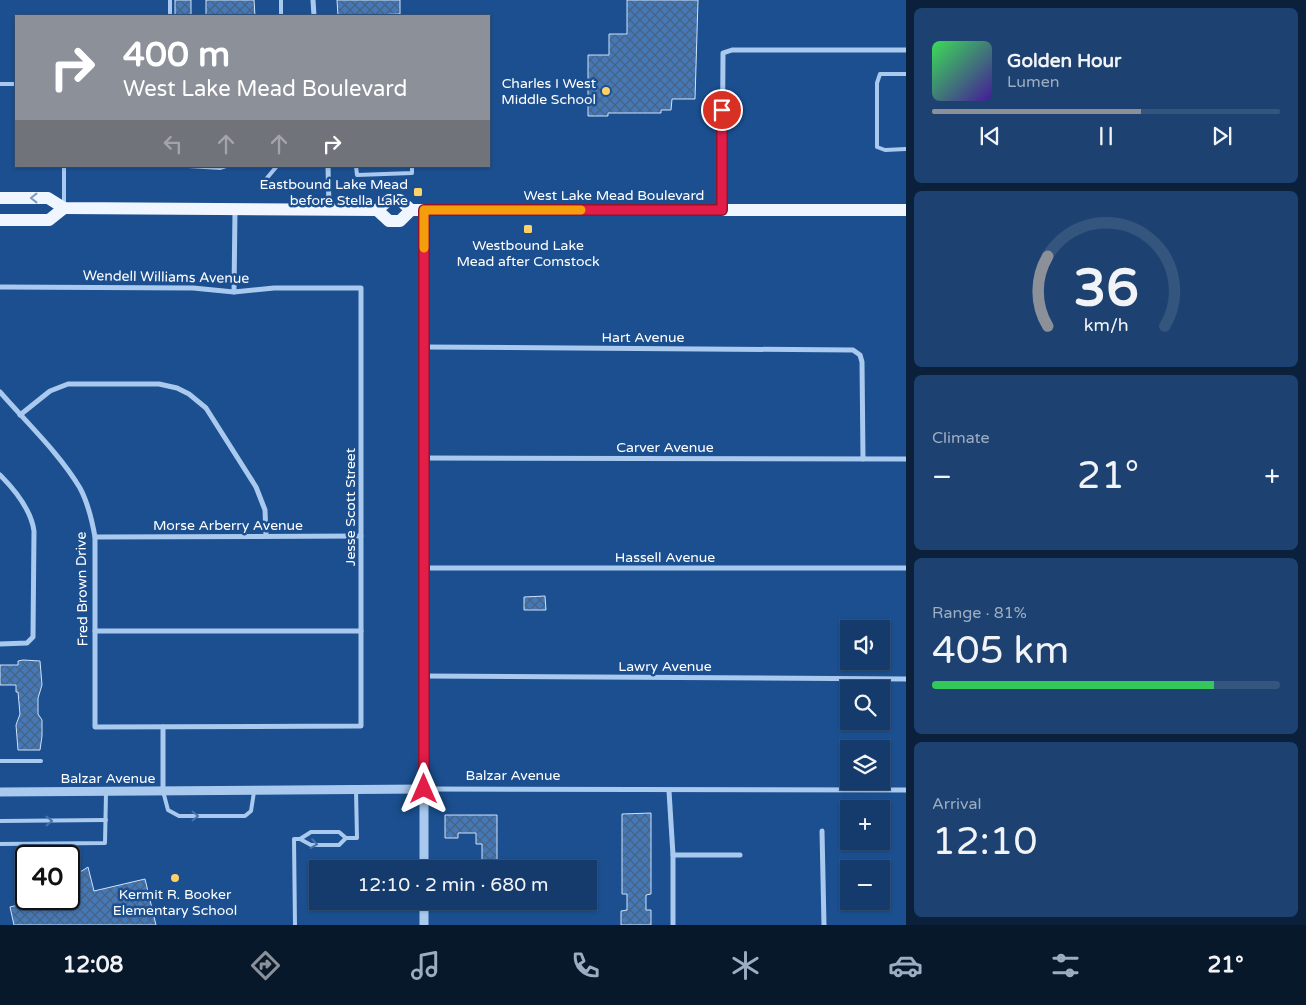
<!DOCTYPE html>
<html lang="en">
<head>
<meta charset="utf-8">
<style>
	body { margin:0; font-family:"Varela Round",sans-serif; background:#1d4271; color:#f1f3f6; height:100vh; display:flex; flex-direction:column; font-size:19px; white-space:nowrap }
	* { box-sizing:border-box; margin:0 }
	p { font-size:16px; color:#9dadc1 }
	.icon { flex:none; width:28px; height:28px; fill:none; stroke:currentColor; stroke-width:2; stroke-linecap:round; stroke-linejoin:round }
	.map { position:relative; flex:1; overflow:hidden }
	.sheet { display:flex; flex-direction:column; gap:8px; padding:8px; background:#0b203b; width:400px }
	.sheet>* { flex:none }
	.top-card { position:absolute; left:15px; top:15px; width:475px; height:152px; border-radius:0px; box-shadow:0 1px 4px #0004,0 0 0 1px #33557e; background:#8c9099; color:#fff; overflow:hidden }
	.buttons { position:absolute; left:840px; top:620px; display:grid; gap:10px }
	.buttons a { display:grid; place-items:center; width:50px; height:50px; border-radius:0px; background:#143b6b; box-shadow:0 1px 4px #0004,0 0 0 1px #33557e; font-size:25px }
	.speed { position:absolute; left:15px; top:845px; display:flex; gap:10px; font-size:25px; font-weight:700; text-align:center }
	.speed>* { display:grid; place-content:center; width:65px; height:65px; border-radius:50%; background:#143b6b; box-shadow:0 1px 4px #0004,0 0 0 1px #33557e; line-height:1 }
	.speed .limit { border:2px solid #111; border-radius:8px; background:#fff; color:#111 }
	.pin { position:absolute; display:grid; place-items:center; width:42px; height:42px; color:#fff; margin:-21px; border:2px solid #fff; border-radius:50%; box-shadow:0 1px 5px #0007 }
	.me { position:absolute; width:55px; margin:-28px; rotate:0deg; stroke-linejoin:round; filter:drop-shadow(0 0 4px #0008) }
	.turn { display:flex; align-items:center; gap:18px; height:105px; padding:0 25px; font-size:22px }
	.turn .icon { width:65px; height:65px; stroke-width:2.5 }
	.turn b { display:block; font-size:35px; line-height:42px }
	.lanes { display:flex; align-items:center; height:48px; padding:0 25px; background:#0003; justify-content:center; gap:25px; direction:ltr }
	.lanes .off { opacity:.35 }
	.big { font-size:38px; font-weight:600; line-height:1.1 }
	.sheet .widget { flex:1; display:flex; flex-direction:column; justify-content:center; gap:8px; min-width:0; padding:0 18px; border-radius:8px; background:#1d4271 }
	.sheet .dial { align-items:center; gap:0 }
	.dial svg { height:130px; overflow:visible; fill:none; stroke:#33557e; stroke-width:7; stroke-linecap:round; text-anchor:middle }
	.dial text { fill:#f1f3f6; stroke:none }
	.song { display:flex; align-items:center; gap:15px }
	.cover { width:60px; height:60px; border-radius:8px; background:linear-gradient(135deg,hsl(130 70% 55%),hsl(260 70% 35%)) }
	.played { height:5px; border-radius:2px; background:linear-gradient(90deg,#8c9099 60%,#33557e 60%) }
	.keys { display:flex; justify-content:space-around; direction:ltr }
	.heat { display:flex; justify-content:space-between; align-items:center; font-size:28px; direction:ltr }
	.charge { height:8px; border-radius:4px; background:linear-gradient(90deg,#34c759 81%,#33557e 0) }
	.trip { position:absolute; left:309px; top:860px; width:288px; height:50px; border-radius:0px; background:#143b6b; box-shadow:0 1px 4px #0004,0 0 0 1px #33557e; font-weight:600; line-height:50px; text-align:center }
	.menu { display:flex; height:80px; justify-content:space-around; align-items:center; background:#08182b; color:#9dadc1 }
	.menu .icon { width:35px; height:35px }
	.menu .current { color:#8c9099 }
	.menu b { font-size:22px; color:#f1f3f6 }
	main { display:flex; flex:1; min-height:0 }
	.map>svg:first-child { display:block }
</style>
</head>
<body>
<main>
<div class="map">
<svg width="906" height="925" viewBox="0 0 906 925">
	<defs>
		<pattern id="building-cross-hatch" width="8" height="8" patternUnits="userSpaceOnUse" patternTransform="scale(1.25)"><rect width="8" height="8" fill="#4478b7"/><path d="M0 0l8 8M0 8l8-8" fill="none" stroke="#486282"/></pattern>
	</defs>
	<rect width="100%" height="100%" fill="#1b4f8f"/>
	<g fill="url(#building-cross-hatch)" stroke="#cfe3fa">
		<rect x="175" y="0" width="16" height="16"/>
		<polygon points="206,0 254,0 255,16 206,16"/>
		<polygon points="337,0 400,0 400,14 338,16"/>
		<polygon points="627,0 698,0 695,99 672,99 671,110 661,110 661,113 608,113 608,116 588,116 588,55 609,55 609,34 627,34"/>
		<polygon points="545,596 546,610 524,610 524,597"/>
		<polygon points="23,660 40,661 42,685 38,698 38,714 42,720 42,736 40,750 18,750 16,725 20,714 18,692 16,692 16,685 0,685 0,665 18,665 18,661"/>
		<polygon points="651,813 651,894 646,895 646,910 651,910 651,925 621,925 621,911 627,910 627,894 622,894 622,814"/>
		<polygon points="445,815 497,815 497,860 482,860 482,844 476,844 476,833 458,833 458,838 445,838"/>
		<polygon points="88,867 94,891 145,879 156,925 14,925 10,907 44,899 69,899 69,879"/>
	</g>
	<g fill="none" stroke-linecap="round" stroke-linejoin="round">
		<g stroke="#a9c9ee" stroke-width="4">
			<polyline points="170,0 170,16"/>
			<polyline points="281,0 281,16"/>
			<polyline points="906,74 880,74 877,83 877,147 885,150 906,149"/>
			<polyline points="0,84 16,84"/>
			<polyline points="64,166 64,206"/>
			<polyline points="142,166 144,166"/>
			<polyline points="188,166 220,168 226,166"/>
			<polyline points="356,166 357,175 412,173 412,166"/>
			<polyline points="267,178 277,166"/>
			<polyline points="0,761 41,761"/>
			<polyline points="163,791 168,810 179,816 245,816 251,811 254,792"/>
			<polyline points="0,821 106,820"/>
			<polyline points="346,838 339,832 311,832 300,839 311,845 339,845 346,838 357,838 356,790"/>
			<polyline points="0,844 105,843 106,793"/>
			<polyline points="295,925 294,839 300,839"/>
		</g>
		<g stroke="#a9c9ee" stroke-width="5">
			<polyline points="313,0 314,16"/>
			<polyline points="328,166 329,208"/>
			<polyline points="722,209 723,53 732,50 906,50"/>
			<path d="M 0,287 L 193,288 L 234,292 L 274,288 L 361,288 L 361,726 L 95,727 L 95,537 C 92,520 88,503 80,488 C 60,454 26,422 0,392"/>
			<polyline points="234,292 235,210"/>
			<polyline points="424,347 853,350 860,355 862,362 863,459"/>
			<polyline points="20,415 50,391 68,384 159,384 177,388 189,394 206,408 256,487 265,510 266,536"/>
			<polyline points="424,458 906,459"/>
			<path d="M 0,475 C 15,490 31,509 34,531 L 33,637 L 27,643 L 0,644"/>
			<polyline points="95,537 361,536"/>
			<polyline points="424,568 906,568"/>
			<polyline points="95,631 361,631"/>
			<polyline points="424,676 906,679"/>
			<polyline points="424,789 906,790"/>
			<polyline points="163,791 163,727"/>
			<polyline points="669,791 673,855 673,925"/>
			<polyline points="822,831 824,925"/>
			<polyline points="673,855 740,855"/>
		</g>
		<g stroke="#a9c9ee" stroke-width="9">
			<polyline points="424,210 424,869"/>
			<polyline points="0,792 424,789"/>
			<polyline points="424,901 424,925"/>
		</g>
		<g stroke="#f0f6ff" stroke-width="12">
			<polyline points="0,198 48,198 64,208 377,210 389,200 400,200 411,210"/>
			<polyline points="377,210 389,221 400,221 411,210 906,210"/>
			<polyline points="0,220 49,220 64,208"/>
		</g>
	</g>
	<defs><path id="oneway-chevron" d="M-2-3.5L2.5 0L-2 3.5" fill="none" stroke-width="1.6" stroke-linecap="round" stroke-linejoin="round" transform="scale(1.25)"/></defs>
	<use stroke="#7b9ac1" href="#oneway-chevron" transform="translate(34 198) rotate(180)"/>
	<g stroke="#4674ac">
		<use href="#oneway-chevron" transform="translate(195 816)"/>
		<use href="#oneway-chevron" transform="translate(49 821)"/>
		<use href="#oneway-chevron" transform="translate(314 844) rotate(9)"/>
	</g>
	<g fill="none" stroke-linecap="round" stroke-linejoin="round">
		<g stroke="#92132f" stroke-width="12">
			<polyline id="route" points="424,789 424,210 722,210 722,110"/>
		</g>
		<use href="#route" stroke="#e11d48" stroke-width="9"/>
		<polyline stroke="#f59e0b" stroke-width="9" points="424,248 424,210 581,210"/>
	</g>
	<g fill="#ffd166" stroke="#1b4f8f" stroke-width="2">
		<circle cx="606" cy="91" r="5"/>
		<rect x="413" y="187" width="10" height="10" rx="2.5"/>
		<rect x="523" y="224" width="10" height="10" rx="2.5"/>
		<circle cx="175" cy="878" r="5"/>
	</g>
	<g text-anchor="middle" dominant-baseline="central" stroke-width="5" stroke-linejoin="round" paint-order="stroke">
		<g font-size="14" fill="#fff" stroke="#1b4f8f" text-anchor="end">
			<text x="596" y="83">Charles I West<tspan x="596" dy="16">Middle School</tspan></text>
			<text x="408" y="184">Eastbound Lake Mead<tspan x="408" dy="16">before Stella Lake</tspan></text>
			<text x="528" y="245" text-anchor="middle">Westbound Lake<tspan x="528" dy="16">Mead after Comstock</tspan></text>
			<text x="175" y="894" text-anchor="middle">Kermit R. Booker<tspan x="175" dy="16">Elementary School</tspan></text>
		</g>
		<g font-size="14" fill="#fff" stroke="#1b4f8f">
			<text x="614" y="195">West Lake Mead Boulevard</text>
			<text transform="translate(166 277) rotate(1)">Wendell Williams Avenue</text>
			<text x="643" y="337">Hart Avenue</text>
			<text x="665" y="447">Carver Avenue</text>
			<text transform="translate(350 507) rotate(-90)">Jesse Scott Street</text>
			<text x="228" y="525">Morse Arberry Avenue</text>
			<text x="665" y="557">Hassell Avenue</text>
			<text transform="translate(82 589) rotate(-91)">Fred Brown Drive</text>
			<text x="665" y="666">Lawry Avenue</text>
			<text x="513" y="775">Balzar Avenue</text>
			<text x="108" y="778">Balzar Avenue</text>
		</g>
	</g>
</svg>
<div class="buttons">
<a><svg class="icon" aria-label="sound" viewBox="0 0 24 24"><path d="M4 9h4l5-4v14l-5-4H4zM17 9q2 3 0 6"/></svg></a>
<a><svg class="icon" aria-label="search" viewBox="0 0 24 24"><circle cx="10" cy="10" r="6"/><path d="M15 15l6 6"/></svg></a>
<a><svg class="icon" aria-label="layers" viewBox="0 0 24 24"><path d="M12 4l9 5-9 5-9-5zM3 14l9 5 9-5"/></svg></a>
<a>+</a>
<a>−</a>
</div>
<div class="speed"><div class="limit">40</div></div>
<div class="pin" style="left:722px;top:110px;background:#d93025"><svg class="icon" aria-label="arrive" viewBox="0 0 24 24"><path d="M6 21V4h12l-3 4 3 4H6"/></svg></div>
<svg class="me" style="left:424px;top:789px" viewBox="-20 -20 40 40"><path d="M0-17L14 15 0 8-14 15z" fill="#e11d48" stroke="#fff" stroke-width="4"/></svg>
<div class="trip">12:10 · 2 min · 680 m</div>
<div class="top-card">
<div class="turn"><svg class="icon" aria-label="right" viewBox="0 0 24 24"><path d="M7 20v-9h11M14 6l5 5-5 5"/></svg><div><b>400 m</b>West Lake Mead Boulevard</div></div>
<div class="lanes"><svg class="icon off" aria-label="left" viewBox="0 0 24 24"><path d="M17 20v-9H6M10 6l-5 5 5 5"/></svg><svg class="icon off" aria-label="ahead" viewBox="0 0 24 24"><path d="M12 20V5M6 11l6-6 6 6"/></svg><svg class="icon off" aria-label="ahead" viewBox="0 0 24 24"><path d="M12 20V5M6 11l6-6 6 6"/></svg><svg class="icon" aria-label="right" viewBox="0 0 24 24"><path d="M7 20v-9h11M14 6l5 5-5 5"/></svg></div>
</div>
</div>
<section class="sheet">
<div class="widget">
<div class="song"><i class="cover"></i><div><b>Golden Hour</b><p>Lumen</p></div></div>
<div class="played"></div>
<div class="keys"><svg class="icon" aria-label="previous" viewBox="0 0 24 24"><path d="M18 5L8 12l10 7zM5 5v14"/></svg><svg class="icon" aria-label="pause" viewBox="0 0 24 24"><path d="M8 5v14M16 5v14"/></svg><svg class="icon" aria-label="next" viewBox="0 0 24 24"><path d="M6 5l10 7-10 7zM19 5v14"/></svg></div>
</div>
<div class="widget dial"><svg viewBox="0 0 100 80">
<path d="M14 69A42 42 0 1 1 86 69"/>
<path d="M14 69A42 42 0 0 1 14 26" stroke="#8c9099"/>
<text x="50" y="56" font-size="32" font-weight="700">36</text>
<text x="50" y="72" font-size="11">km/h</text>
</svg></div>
<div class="widget"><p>Climate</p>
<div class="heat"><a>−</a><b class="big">21°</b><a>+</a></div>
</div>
<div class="widget"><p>Range · 81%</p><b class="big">405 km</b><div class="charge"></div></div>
<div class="widget"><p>Arrival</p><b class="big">12:10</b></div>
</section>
</main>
<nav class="menu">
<b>12:08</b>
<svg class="icon current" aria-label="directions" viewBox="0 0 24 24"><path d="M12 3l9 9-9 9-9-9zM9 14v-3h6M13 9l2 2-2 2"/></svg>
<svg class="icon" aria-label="music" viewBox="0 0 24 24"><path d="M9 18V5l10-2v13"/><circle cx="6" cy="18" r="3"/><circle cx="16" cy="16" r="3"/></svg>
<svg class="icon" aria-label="phone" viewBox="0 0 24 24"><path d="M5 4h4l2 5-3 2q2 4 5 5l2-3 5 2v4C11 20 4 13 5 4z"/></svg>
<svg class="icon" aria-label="climate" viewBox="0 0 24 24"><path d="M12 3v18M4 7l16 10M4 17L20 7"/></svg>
<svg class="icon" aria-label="car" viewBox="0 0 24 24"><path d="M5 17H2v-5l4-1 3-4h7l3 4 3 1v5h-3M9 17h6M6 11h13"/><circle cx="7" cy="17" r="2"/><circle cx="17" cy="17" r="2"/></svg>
<svg class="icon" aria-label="filters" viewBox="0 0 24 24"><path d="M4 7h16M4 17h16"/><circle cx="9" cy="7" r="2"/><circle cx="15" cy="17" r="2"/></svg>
<b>21°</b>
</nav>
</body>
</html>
